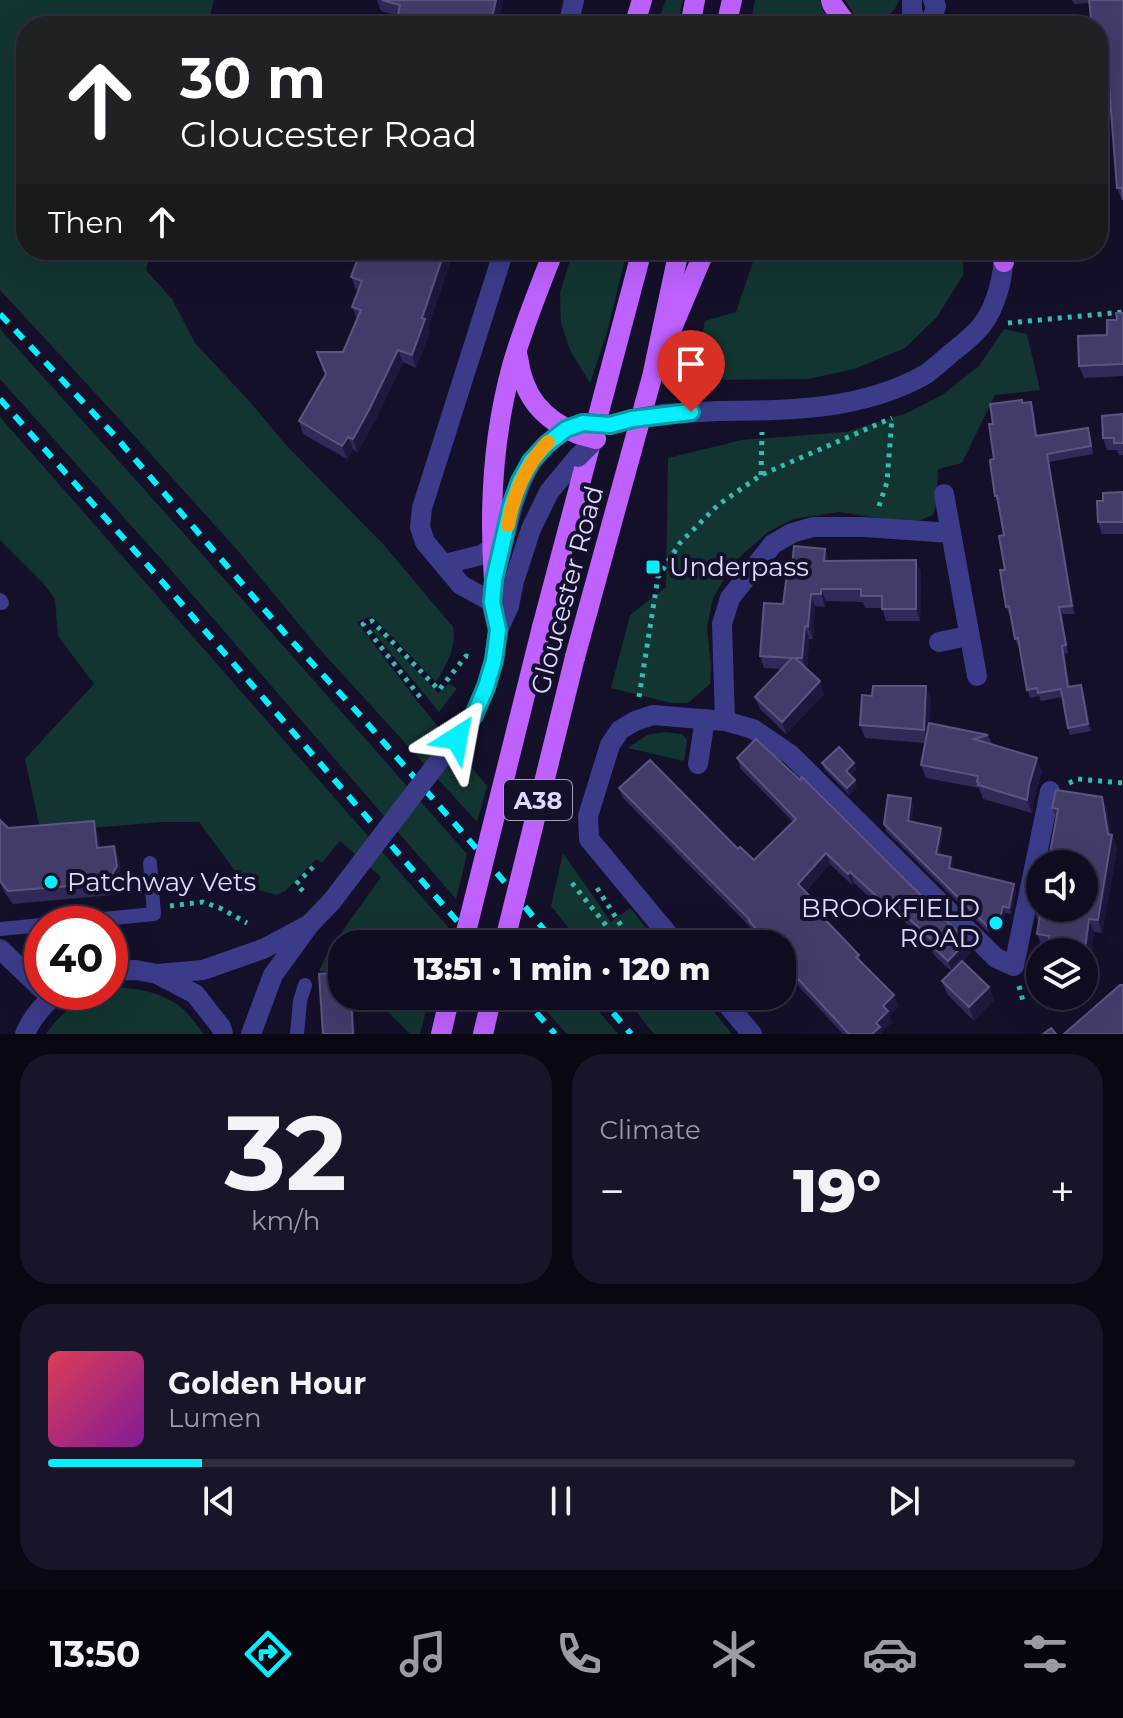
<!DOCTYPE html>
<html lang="en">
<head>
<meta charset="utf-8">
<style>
	body { margin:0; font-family:Montserrat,sans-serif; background:#181529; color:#f1f3f6; height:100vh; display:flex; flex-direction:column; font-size:30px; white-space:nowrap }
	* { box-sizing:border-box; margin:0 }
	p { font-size:26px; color:#9b9ba5 }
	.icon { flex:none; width:44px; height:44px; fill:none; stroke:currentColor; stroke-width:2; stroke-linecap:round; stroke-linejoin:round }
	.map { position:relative; height:1034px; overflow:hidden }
	.drawer { display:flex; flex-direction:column; gap:20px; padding:20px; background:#080712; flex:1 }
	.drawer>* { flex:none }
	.guide { position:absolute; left:16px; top:16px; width:1092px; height:244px; border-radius:32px; box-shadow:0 8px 32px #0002,0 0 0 2px #2f2c3e; background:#202124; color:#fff; overflow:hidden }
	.tools { position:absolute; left:1026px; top:850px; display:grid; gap:16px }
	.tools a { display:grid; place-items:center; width:72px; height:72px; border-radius:50%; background:#0f0c20; box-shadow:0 8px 32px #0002,0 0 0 2px #2f2c3e; font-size:40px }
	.speed { position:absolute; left:24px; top:906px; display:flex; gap:16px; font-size:40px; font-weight:700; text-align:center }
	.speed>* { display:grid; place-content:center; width:104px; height:104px; border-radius:50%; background:#0f0c20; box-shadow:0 8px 32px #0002,0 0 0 2px #2f2c3e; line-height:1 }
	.speed .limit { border:12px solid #d22; background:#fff; color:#111 }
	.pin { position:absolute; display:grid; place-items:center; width:68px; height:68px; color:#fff; margin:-82px -34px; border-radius:50% 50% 50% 0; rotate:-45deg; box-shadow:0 0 8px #0007 }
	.pin .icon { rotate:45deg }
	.me { position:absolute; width:88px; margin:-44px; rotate:34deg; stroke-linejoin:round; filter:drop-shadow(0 0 6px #0008) }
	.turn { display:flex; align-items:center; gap:28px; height:168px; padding:0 32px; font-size:36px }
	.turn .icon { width:104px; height:104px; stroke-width:2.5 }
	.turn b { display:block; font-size:56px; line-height:68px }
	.then { display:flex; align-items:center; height:76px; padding:0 32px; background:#0003; gap:16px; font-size:30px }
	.big { font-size:60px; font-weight:800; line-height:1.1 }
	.drawer .tile { flex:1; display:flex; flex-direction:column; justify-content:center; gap:12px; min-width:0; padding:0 28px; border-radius:32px; background:#181529 }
	.drawer .dial { align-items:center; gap:0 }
	.dial b { font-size:104px; line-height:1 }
	.song { display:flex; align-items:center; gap:24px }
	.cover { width:96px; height:96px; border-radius:12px; background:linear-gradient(135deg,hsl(350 70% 55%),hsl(290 70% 35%)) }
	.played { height:8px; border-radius:4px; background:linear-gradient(90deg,#06efff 15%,#2f2c3e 15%) }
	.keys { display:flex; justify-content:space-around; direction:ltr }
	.heat { display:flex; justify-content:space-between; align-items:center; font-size:44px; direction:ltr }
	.drawer .tiles { flex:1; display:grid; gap:20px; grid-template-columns:1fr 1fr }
	.tile:last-child { grid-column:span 2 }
	.trip { position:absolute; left:328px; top:930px; width:468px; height:80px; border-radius:32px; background:#0f0c20; box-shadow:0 8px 32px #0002,0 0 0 2px #2f2c3e; font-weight:800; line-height:80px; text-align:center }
	.tabs { display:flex; height:128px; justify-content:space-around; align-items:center; background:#06050d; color:#9b9ba5 }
	.tabs .icon { width:56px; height:56px }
	.tabs .current { color:#06efff }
	.tabs b { font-size:36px; color:#f1f3f6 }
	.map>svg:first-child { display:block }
</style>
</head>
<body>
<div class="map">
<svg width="1123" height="1034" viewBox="0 0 1123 1034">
	<rect width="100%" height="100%" fill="#14102a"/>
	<g fill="#133532">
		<path d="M 0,0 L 214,0 L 207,26 L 26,26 L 26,250 L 151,250 L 146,270 L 172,299 L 195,343 L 251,403 L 285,444 L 384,545 L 453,627 C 457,649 446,664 436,682 L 372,616 L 357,622 L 417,701 L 487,786 L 477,822 L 316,645 L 239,552 L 121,421 L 0,290 Z"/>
		<polygon points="666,0 683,0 677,26 656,26"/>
		<polygon points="755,0 820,0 822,8 831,26 750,26"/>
		<path d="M 845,0 L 899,0 C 892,18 882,19 865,23 L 854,14 Z"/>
		<polygon points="573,250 627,250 607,333 590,383 570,350 561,323 560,293"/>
		<polygon points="757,250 964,250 963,275 937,317 905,348 854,369 808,379 693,380 705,321 736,312"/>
		<polygon points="0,329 187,537 467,854 456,899 171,570 0,379"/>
		<polygon points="1004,329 1027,334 1040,390 995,395 962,463 938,469 937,501 933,515 918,521 892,520 839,512 793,519 768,532 734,562 713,598 707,627 711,667 710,684 688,703 671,703 611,688 630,615 666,587 668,458 742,440 846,432 907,413 942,395 979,366"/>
		<polygon points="0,417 448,927 443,944 342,944 342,974 319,971 329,950 381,877 340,841 322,863 316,859 285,891 277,895 247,887 199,822 162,822 43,832 39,824 25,759 94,684 58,636 55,599 43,583 0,540"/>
		<polygon points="376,629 438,693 449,684 457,688 439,712 372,630"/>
		<polygon points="665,732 682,734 687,740 684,761 628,748 647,735"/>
		<polygon points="563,853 611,922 630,908 659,944 582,944 551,906"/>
		<path d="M 119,988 C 142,988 164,994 182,1008 C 190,1015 197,1026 204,1034 L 46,1034 C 62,1013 81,992 110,992 L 110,990 Z"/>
		<polygon points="372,996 430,996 420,1034 410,1034"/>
		<polygon points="533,996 586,996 618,1034 567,1034"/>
		<polygon points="624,996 701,996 732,1034 654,1034"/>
	</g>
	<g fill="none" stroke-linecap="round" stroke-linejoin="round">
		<g stroke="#2fbeb0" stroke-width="5" stroke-dasharray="4 6" stroke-linecap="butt">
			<polyline points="1008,323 1123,312"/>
			<polyline points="761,475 762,432"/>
			<polyline points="879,506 887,482 892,418"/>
			<polyline points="420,697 363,624 372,621 439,690 466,656 471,657"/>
			<polyline points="639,697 658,577 680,543 718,505 761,475 892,418"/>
			<polyline points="1069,783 1078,779 1123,783"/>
			<polyline points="572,883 621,944"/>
			<polyline points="597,888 633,944"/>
			<polyline points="303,891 296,884 315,865"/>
			<polyline points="170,906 203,902 220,908 247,923"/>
			<polyline points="1019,986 1023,1001"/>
		</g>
		<g stroke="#3b3b8a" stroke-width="14">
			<polyline points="0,600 2,603"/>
			<polyline points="52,924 154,914 150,863"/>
			<polyline points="0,929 42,925"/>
			<polyline points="297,1034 300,1001 305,985"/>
		</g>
		<g stroke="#3b3b8a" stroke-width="20">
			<polyline points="568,26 574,0"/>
			<polyline points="944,494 977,676"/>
			<polyline points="445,564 481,555 504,541"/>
			<polyline points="492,602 461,585 425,542 420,527 422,508 504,250"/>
			<polyline points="939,642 968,636"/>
			<polyline points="725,721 722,624 730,598 773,544 792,533 813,527 864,527 951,533"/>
			<polyline points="698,764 705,719"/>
			<polyline points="676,944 589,839 588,816 610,745 620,730 635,721 653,715 725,721 753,729 791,755 996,958 1014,966 1050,791"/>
			<polyline points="720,996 752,1034"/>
		</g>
		<g stroke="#3b3b8a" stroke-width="20">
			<polyline points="912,0 912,12 919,26"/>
			<polyline points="930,26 936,6 933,0"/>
			<path d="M 718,411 C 788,411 864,410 926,374 C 936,367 945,358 955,350 C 964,343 974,335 982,325 C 997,305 1004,275 1004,250"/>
			<path d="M 498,630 C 496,621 492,610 492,600 C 492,580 500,559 504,540 C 516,490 528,442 581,424"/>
			<polyline points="474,715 486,687 494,660 498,630 509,606 514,581 531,529 549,492 578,457"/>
			<polyline points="0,949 42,989"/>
			<polyline points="110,971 136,970 157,974 195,994 221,1027 223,1034"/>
			<polyline points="157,974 203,970 263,949 310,924"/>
			<path d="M 25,1034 C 31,1019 46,1000 60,992"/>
			<polyline points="251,1034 273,975 310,924 332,901"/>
		</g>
		<g stroke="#be61ff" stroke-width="20">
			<polyline points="831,0 832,4 848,26"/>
			<polyline points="634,26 642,0"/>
			<polyline points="690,26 695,0"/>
			<polyline points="726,26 732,0"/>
			<polyline points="1000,250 1004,262"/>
			<polyline points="670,333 705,250"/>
			<path d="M 518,357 C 523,396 542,419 578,434"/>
			<path d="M 494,580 C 489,509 493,435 512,366 C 523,327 539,288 554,250"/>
			<polyline points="542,627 642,250"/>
			<polyline points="575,657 652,377 679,250"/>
			<polyline points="441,1034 450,996"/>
			<polyline points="483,1034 492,996"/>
		</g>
		<g stroke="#06efff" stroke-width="6" stroke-dasharray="12 10" stroke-linecap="butt">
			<polyline points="0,314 115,436 289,638 359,714 476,848 556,944"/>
			<polyline points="0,399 174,595 477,944"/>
			<polyline points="522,996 555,1034"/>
			<polyline points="599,996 631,1034"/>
		</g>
		<g stroke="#3b3b8a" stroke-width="20">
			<polyline points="583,423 610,425 632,419 663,414 718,411"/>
			<polyline points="578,457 596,439"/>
			<polyline points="332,901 474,715"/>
		</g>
		<g stroke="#be61ff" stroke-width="20">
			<polyline points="578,434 596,439"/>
			<polyline points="463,944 542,627"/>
			<polyline points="504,944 575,657"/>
		</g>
	</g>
	<g fill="#312959">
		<polygon points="377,0 503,0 498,26 396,26 398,16 381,11"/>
		<polygon points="1072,0 1123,0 1123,200 1122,200 1117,188 1108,73 1098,74 1098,26 1089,3 1074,4"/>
		<polygon points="236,250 272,250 268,261"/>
		<polygon points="450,251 452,257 428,327 430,332 416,368 403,362 375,421 357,452 353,449 347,459 303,434 299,421 343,352 357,319 352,307 358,291 356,290 351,277"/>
		<polygon points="1123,313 1123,376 1084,378 1079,366 1107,335 1117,320"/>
		<polygon points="1023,403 1034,410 1037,436 1090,435 1093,454 1049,462 1075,614 1062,614 1068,653 1064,654 1070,687 1081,685 1084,693 1091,731 1070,735 1068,728 1062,697 1041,701 1039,696 1030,698 1027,690 1019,646 1018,646 1015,639 1011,614 1009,614 1006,607 1004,535 998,504 995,496 993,424"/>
		<polygon points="1123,414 1123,455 1119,455 1117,450 1107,450 1103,438"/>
		<polygon points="1123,492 1123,534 1102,534 1098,522 1103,501"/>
		<polygon points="825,549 829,560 916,560 921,572 920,621 886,621 882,608 865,608 863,602 826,601 825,607 815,606 813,639 809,639 807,669 824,694 786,734 760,709 755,697 781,669 764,668 760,656 783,604 791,574"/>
		<polygon points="926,686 931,700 929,723 988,735 992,744 1042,771 1034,799 1032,813 983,799 979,788 926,778 921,765 925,743 865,738 860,725 872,696"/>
		<polygon points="737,758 967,941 971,952 963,961 989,987 994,1000 974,1021 947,994 942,981 951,971 934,955 930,945 891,909 887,913 854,883 852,885 830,864 805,892 821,908 824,918 859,955 861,962 894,995 898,1006 889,1015 892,1022 881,1032 882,1034 843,1034 791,978 787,969 782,963 782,944 764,944 753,932 751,928 623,798 619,788 738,849 754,860 793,822 741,769"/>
		<polygon points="822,763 854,763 856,769 850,776 857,787 849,795 825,770"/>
		<polygon points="1102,797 1107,810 1111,835 1112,835 1117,848 1102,933 1094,932 1084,1001 1049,996 1084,996 1084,952 1042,947 1037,934 1039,920 1037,919 1032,906 1040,908 1056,818 1052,808"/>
		<polygon points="914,805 911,822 941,828 943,834 939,855 953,863 952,869 1014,884 1016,891 1011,914 1005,913 1002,930 993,928 989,933 886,831 884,824"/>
		<polygon points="0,820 8,828 98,834 100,847 119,859 121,879 112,895 13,904 5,893 0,883"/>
	</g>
	<g fill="#1e173e">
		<polygon points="496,0 503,0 498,26 490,26"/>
		<polygon points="264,250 272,250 268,261"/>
		<polygon points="445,250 450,250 452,257 428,327 430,332 416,368 412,355 422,318"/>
		<polygon points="398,350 403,362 375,421 357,452 353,439"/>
		<polygon points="1031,402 1034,410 1038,443 1036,436"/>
		<polygon points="348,437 353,449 347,459 342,446"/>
		<polygon points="1047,454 1049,462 1075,614 1072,606"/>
		<polygon points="825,549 830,562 824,561"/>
		<polygon points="916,560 921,572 920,621 916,609"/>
		<polygon points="821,589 826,601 825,607 821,594"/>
		<polygon points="811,594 815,606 813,639 808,627"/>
		<polygon points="1059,607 1062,614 1068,653 1066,645"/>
		<polygon points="805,626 809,639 807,671 802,658"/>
		<polygon points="1062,646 1064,654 1071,695 1068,687"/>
		<polygon points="820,681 824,694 786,734 782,722"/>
		<polygon points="1081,685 1084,693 1091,731 1088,724"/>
		<polygon points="926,686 931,700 928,744 924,730"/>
		<polygon points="1037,758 1042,771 1034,799 1032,813 1027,800 1029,785"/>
		<polygon points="854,763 856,769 848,778 846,771"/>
		<polygon points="855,780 857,787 849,795 847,788"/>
		<polygon points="1102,797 1107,810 1111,839 1112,835 1117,848 1102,933 1098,920 1108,834"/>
		<polygon points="911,798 914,805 910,828 908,821"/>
		<polygon points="94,821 98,834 101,860 97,848"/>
		<polygon points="941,828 943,834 938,861 936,854"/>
		<polygon points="114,846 119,859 121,879 112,895 107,883"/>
		<polygon points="826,853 830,864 802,895 798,884"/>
		<polygon points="951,857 953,863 951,875 949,868"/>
		<polygon points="850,872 854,883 852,885 848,874"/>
		<polygon points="1014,884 1016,891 1011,914 1009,908"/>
		<polygon points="887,898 891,909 887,913 883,902"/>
		<polygon points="1003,906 1005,913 1002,930 999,923"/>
		<polygon points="1089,919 1094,932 1084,1001 1082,996 1084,996 1084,956"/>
		<polygon points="991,922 993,928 989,933 987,926"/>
		<polygon points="967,941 971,952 952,972 948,961"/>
		<polygon points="989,987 994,1000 974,1021 969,1007"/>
		<polygon points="894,995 898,1006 889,1015 892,1022 881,1032 882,1034 872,1034 883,1006"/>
		<polygon points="351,996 353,996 355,1034 353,1034"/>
	</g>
	<g fill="#433c6a" stroke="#5c5582" stroke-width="2">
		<polygon points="382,0 496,0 490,26 396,26 400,5"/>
		<polygon points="1089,0 1123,0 1123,200 1122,188 1117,188 1107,60 1098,60 1098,26 1092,26"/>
		<polygon points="361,250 445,250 422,318 425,319 412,355 398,350 370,408 353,439 348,437 342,446 299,421 326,374 317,352 343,352 361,310 352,307 362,281 351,277"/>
		<polygon points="1116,313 1123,313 1123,364 1079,366 1078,336 1107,335 1107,320 1117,320"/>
		<polygon points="1022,400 1022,403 1031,402 1036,436 1088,428 1091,446 1047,454 1072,606 1059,607 1066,645 1062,646 1068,687 1081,685 1088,724 1068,728 1061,689 1038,693 1037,688 1027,690 1018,638 1015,639 1009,606 1006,607 1000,570 1005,570 999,536 1004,535 997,496 995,496 990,462 990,460 994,459 989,424 993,424 990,404"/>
		<polygon points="1123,414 1123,443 1114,443 1114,438 1103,438 1102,416"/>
		<polygon points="1123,492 1123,522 1098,522 1097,501 1103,501 1103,493"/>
		<polygon points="794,546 825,549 824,561 916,560 916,609 882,609 882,596 861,596 861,589 821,589 821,594 811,594 808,627 805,626 802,658 795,658 820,681 782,722 755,697 792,658 760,656 764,603 783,604 787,574 791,574"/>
		<polygon points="873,686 926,686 924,730 860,725 862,695 872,696"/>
		<polygon points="929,723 988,735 974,739 1037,758 1029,785 1027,800 978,785 979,783 977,782 978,776 921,765"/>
		<polygon points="756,739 800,780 802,777 967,941 948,961 930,944 933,941 887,898 883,902 850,872 848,874 826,853 798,884 821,908 817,911 859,955 856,957 894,995 883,1006 888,1011 876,1023 880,1027 872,1034 849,1034 787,967 789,965 782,957 782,944 770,944 749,921 750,920 619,788 650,760 738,849 740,847 754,860 796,819 737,758"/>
		<polygon points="839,747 854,763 846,771 855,780 847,788 822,763"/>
		<polygon points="1056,790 1102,797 1108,834 1112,835 1098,920 1089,919 1084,956 1084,952 1047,952 1049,936 1037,934 1041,908 1084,908 1084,864 1048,864 1058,809 1052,808"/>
		<polygon points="888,795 911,798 908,821 941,828 936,854 951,857 949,868 1014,884 1009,908 1003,906 999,923 991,922 987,926 884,824"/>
		<polygon points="0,820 8,828 94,821 97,848 114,846 117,866 107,883 8,891 0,881"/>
		<polygon points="1037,883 1040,884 1040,908 1032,906"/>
		<polygon points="962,961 989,987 969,1007 942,981"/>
		<polygon points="342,972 342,996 351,996 353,1034 323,1034 319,974"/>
		<polygon points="1120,985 1123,985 1123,1034 1064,1034"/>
		<polygon points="1051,1028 1056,1034 1043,1034"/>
	</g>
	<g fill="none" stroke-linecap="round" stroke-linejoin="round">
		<g stroke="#049ba6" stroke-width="20">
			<polyline id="route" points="457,738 474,715 486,687 494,660 498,630 492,602 494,580 511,506 520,481 531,461 547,444 566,429 583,423 610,425 632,419 691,412"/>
		</g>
		<use href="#route" stroke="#06efff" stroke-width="14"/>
		<path stroke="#f59e0b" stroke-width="14" d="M 508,525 C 514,493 525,466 548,442"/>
	</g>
	<g fill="#06efff" stroke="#14102a" stroke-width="3">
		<rect x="645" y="559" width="16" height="16" rx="4"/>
		<circle cx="51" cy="882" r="8"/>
		<circle cx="996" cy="923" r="8"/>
	</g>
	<g text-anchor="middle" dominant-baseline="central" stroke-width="8" stroke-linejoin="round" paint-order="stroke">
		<rect fill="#14102a" stroke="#a19dbf" stroke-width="2" x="504" y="780" width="68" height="40" rx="6"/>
		<g font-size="24" font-weight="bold" fill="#dddaff">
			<text x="538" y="800">A38</text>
		</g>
		<g font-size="26" fill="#dddaff" stroke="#14102a" text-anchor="start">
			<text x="669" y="567">Underpass</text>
			<text x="67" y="882">Patchway Vets</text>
			<text x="980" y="908" text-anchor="end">BROOKFIELD<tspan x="980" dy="30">ROAD</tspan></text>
		</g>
		<g font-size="26" fill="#dddaff" stroke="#14102a">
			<text transform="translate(567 590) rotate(-75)">Gloucester Road</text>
		</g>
	</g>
</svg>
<div class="tools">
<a><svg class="icon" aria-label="sound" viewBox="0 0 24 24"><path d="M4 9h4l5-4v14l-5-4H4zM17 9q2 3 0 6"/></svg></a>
<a><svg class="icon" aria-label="layers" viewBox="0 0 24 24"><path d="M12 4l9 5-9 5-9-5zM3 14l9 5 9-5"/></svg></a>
</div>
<div class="speed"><div class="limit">40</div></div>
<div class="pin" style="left:691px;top:412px;background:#d93025"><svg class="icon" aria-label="arrive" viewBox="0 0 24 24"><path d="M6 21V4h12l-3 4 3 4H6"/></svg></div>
<svg class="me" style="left:457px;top:738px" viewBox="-20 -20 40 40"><path d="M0-17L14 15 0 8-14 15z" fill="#06efff" stroke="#fff" stroke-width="4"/></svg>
<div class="trip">13:51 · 1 min · 120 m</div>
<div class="guide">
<div class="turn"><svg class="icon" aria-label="ahead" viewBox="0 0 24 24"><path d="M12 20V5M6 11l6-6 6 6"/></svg><div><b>30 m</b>Gloucester Road</div></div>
<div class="then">Then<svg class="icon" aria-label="ahead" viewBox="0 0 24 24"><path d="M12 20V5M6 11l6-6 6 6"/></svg></div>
</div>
</div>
<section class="drawer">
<div class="tiles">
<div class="tile dial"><b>32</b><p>km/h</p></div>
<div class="tile"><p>Climate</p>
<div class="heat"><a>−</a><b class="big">19°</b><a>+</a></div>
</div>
<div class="tile">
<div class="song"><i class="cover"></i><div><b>Golden Hour</b><p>Lumen</p></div></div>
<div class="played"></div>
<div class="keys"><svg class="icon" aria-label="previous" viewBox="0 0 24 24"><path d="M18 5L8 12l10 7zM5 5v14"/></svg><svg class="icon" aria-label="pause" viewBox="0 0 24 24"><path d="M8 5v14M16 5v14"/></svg><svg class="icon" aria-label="next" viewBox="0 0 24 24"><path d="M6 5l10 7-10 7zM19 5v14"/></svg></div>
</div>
</div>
</section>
<nav class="tabs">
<b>13:50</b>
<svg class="icon current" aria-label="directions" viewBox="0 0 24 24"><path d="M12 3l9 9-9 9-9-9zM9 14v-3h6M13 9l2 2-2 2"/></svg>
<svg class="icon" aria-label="music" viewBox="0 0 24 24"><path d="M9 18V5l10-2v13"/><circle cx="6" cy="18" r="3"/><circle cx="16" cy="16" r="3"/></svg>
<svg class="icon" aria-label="phone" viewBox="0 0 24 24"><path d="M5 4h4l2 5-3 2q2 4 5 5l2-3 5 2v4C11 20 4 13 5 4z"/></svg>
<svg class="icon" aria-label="climate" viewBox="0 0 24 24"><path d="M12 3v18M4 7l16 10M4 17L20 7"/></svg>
<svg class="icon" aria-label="car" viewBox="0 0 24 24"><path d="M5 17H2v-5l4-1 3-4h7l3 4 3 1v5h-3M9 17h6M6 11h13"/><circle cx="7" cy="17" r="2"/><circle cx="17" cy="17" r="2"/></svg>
<svg class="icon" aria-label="filters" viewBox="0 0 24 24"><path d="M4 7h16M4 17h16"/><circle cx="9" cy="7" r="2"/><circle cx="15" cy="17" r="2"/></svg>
</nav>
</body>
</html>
